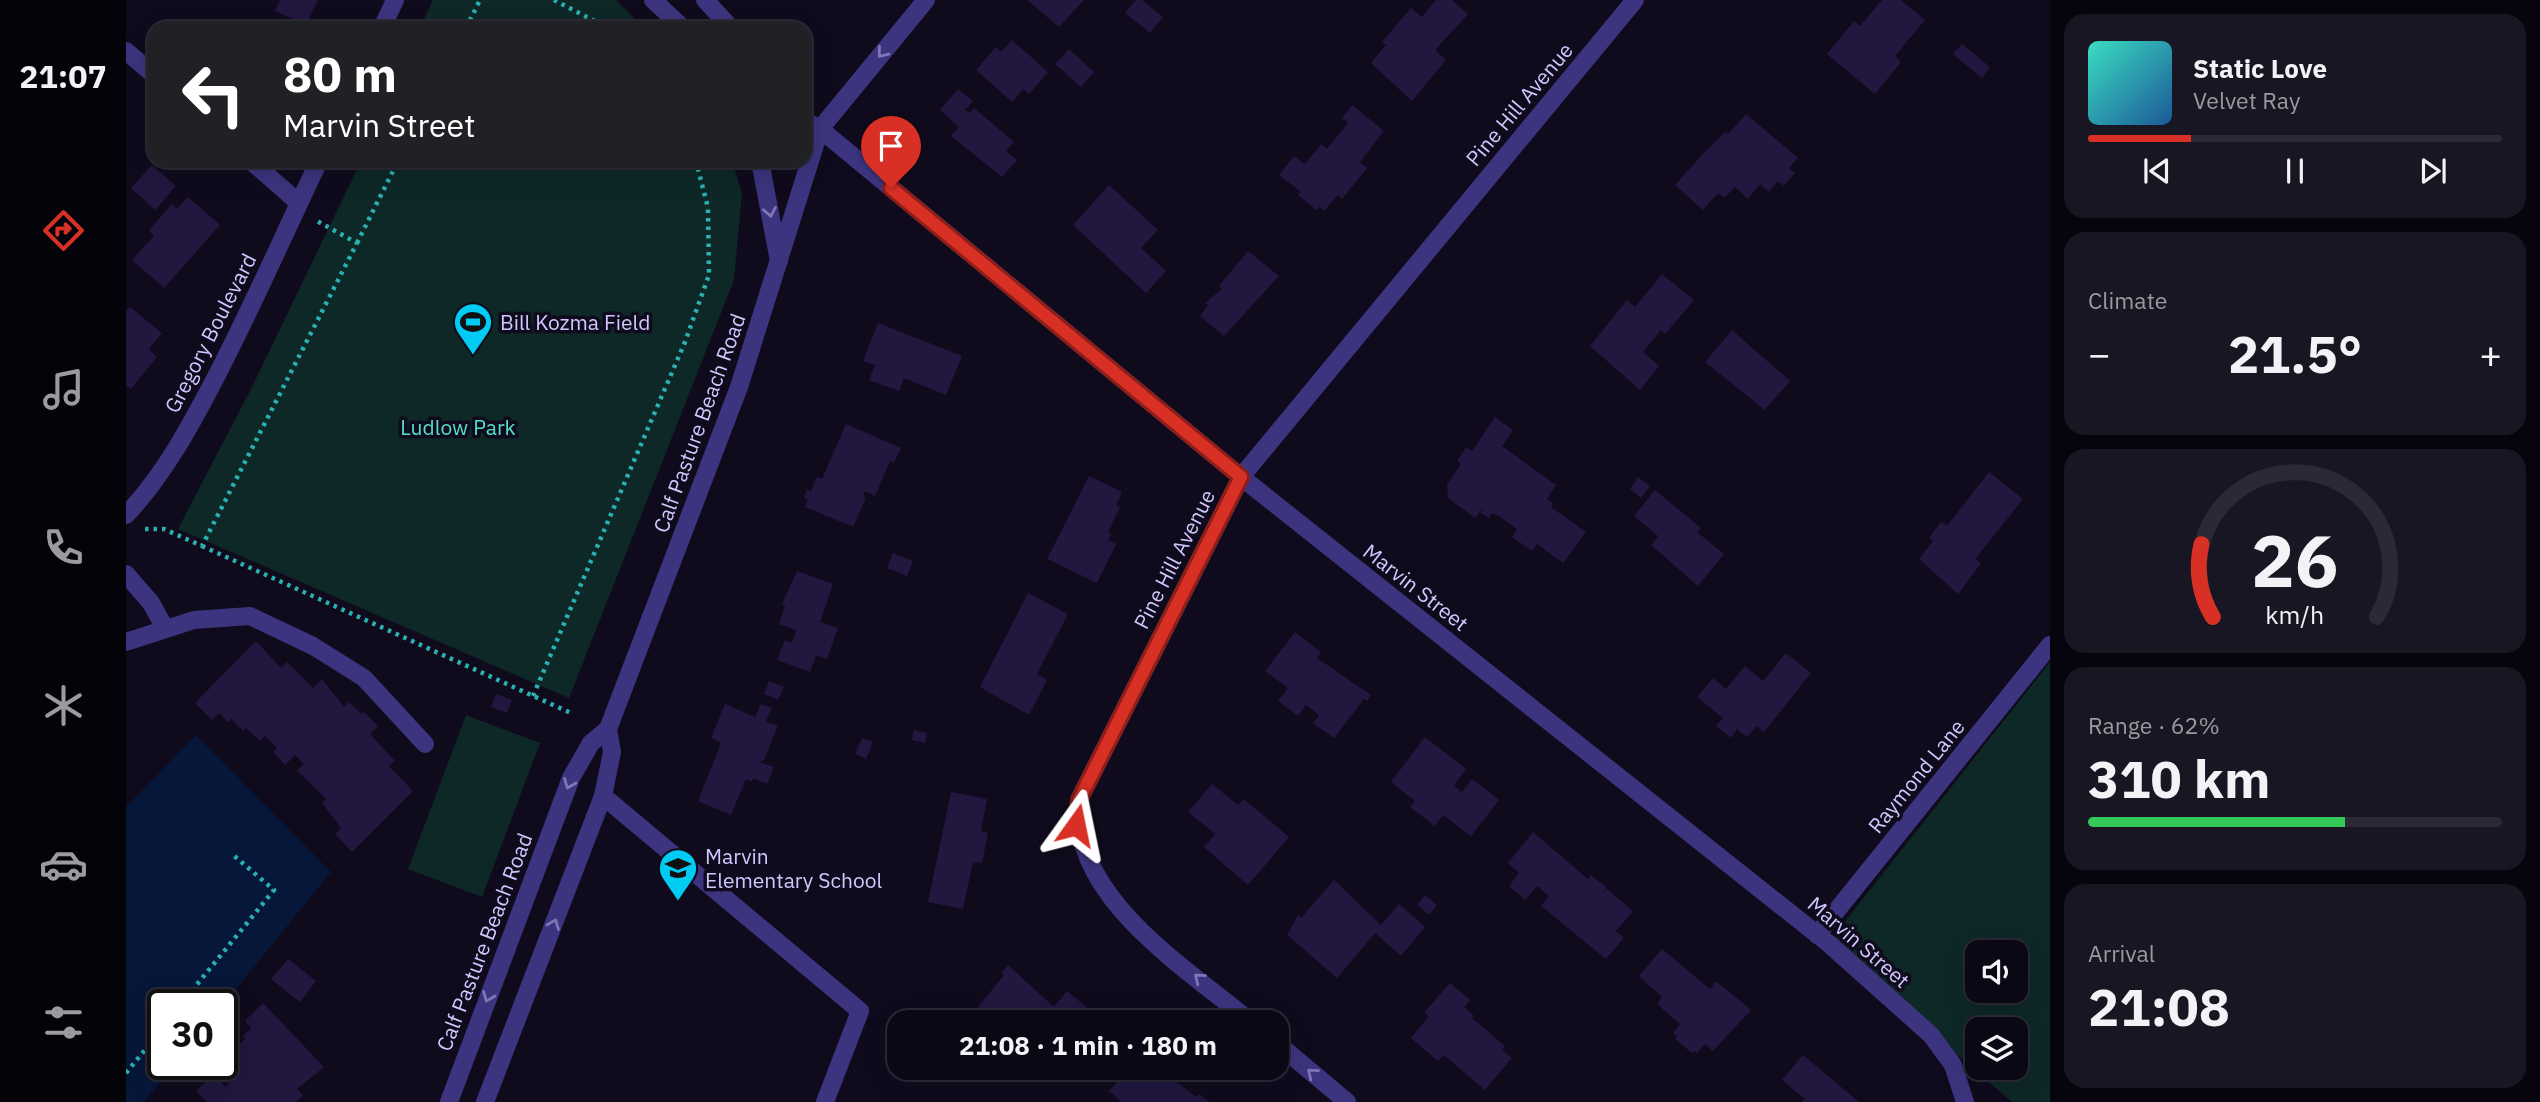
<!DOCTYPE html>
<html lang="en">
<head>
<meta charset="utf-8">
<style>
	body { margin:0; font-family:"IBM Plex Sans",sans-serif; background:#191623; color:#f1f3f6; height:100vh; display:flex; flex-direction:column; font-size:26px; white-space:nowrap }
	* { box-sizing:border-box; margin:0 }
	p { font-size:23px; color:#9a9aa1 }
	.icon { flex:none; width:38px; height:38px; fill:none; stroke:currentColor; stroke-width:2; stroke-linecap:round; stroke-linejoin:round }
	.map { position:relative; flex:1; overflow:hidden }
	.details { display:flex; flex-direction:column; gap:14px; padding:14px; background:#06040c; width:490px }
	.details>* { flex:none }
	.banner { position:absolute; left:21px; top:21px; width:665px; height:147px; border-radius:21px; box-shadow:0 7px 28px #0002,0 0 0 2px #2b2935; background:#202124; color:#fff; overflow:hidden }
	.tools { position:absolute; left:1839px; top:940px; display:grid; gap:14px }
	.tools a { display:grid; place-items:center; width:63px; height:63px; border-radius:14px; background:#0b0816; box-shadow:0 7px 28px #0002,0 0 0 2px #2b2935; font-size:35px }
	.speed { position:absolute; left:21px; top:989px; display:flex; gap:14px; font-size:35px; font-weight:700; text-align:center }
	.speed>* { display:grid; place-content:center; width:91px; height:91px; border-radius:50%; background:#0b0816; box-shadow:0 7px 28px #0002,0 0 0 2px #2b2935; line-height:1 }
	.speed .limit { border:4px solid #111; border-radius:10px; background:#fff; color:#111 }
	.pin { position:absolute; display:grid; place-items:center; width:60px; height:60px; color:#fff; margin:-72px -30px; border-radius:50% 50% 50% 0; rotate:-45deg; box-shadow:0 0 7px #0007 }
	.pin .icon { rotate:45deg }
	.me { position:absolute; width:77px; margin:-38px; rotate:12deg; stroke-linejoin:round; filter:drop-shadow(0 0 5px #0008) }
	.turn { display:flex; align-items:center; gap:24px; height:147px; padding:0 21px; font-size:32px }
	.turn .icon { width:91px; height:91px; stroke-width:2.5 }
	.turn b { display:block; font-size:49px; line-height:60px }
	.big { font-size:52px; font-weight:700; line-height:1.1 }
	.details .widget { flex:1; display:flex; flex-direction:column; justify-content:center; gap:10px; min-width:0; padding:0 24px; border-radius:21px; background:#191623 }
	.details .dial { align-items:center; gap:0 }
	.dial svg { height:182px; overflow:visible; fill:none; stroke:#2b2935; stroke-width:7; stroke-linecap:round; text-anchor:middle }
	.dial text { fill:#f1f3f6; stroke:none }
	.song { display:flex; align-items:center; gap:21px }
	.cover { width:84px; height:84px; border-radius:10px; background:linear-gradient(135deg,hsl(170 70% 55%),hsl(210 70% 35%)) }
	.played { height:7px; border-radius:4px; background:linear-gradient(90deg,#d93025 25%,#2b2935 25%) }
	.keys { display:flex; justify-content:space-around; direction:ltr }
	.heat { display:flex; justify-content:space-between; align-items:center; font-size:38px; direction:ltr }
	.charge { height:10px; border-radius:5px; background:linear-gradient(90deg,#34c759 62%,#2b2935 0) }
	.trip { position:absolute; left:761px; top:1010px; width:402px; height:70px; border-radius:21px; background:#0b0816; box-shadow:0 7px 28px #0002,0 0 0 2px #2b2935; font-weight:700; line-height:70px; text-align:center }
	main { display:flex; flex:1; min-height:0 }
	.tab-bar { display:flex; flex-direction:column; width:126px; justify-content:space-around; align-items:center; background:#040309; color:#9a9aa1 }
	.tab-bar .icon { width:49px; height:49px }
	.tab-bar .selected { color:#d93025 }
	.tab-bar b { font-size:32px; color:#f1f3f6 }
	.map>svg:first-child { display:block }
</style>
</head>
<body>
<main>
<nav class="tab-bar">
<b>21:07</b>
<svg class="icon selected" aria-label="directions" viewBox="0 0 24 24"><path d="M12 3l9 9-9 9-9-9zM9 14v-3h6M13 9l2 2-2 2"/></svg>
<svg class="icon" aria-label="music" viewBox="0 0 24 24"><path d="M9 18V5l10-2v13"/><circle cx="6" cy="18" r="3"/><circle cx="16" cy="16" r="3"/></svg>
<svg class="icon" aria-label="phone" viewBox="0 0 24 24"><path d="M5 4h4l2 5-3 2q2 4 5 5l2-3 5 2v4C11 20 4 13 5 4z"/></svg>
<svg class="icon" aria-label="climate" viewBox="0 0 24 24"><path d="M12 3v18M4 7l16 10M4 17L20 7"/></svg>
<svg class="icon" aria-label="car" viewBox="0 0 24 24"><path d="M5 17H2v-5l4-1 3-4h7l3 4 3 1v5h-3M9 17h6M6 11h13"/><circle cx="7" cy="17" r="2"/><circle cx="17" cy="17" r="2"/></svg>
<svg class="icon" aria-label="filters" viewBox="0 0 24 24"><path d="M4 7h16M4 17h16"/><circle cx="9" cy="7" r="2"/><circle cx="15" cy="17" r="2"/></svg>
</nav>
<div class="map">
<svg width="1924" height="1102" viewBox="0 0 1924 1102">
	<rect width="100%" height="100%" fill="#0f0b1d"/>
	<g fill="#0e2727" fill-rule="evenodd">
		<polygon points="307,0 490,0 518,28 294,28"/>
		<polygon points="235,161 606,161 616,193 608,280 443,698 52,529 126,387"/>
		<path d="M 1924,662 L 1924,1102 L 1886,1102 L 1702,943 ZM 1852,952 L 1890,952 L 1890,990 L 1852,990 ZM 1852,1029 L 1890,1029 L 1890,1068 L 1852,1068 Z"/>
		<polygon points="340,715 414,743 356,897 282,869"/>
	</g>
	<polygon fill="#07173a" points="70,735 205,872 96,1006 37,1004 37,1064 49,1064 18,1102 0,1102 0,807"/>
	<g fill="#21173f">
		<polygon points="154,0 192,0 180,25 149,11"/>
		<polygon points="901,0 958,0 933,27"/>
		<polygon points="1010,0 1016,0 1037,17 1024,33 999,13"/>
		<polygon points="1310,0 1326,0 1342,14 1309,50 1320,60 1286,101 1245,63 1260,45 1256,42 1285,8 1296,17"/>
		<polygon points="1756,0 1775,0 1799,20 1769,56 1775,62 1749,94 1701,54 1728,21 1734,26"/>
		<polygon points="886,40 922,72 903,94 897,89 886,102 850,70 870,47 875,52"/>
		<polygon points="1836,44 1864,67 1856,78 1827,54"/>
		<polygon points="943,49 968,72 955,87 929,64"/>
		<polygon points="832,89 847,101 839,110 844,113 848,108 888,142 880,151 891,160 876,177 825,136 833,127 814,110"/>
		<polygon points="1226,105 1258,131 1234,162 1241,168 1216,199 1212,195 1198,211 1193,207 1190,210 1172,195 1175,192 1153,175 1168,156 1179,164 1195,144 1201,149 1222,123 1216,118"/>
		<polygon points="1620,114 1672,158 1663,168 1669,173 1658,186 1652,181 1643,192 1634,184 1622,199 1609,187 1598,198 1592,193 1577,210 1549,185 1576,155 1599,132 1602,134"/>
		<polygon points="26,165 50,186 29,210 5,188"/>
		<polygon points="983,185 1032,230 1015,248 1040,271 1020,293 947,225"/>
		<polygon points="62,197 94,225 38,288 6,260 28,236 23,230 46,204 51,209"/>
		<polygon points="1122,251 1153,276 1098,336 1074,316 1082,305 1079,303 1096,289 1093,286"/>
		<polygon points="1536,274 1568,300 1539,334 1535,330 1517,352 1533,366 1514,390 1464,346 1501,300 1509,307"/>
		<polygon points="4,307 36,333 23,349 31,357 5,389 0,385 0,312"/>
		<polygon points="752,323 836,356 820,395 778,378 773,391 743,380 749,365 737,361"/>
		<polygon points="1606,330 1664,381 1639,410 1579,362"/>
		<polygon points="1369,417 1387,430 1376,446 1430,485 1421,499 1427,503 1425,507 1460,532 1437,563 1411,544 1406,551 1386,537 1391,529 1373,516 1366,513 1363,518 1355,513 1356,509 1349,518 1322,498 1321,484 1335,464 1331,461 1340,447 1346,451"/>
		<polygon points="720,424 775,448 768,463 764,461 749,496 739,491 737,496 740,498 727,527 679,507 682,499 678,497 681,489 685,491 691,477 696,479"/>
		<polygon points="1863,472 1897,499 1849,559 1855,563 1832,594 1793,559 1807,541 1803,538 1815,522 1821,526"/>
		<polygon points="963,476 996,492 990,505 994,507 982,532 985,534 982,540 990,544 971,583 921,559"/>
		<polygon points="1512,477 1524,486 1515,498 1504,489"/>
		<polygon points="1529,490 1575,528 1571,532 1598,554 1572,586 1525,545 1532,536 1508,516"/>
		<polygon points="767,553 787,561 781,576 761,568"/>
		<polygon points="671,571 707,584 694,622 712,628 701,659 690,655 684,672 651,660 659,640 666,643 670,630 653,624 659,606 656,604"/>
		<polygon points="902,593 942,614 911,674 921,680 903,715 854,687"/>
		<polygon points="1169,632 1195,652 1191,658 1245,695 1241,701 1238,699 1208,738 1187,723 1193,715 1180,705 1172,716 1152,701 1162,688 1139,671"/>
		<polygon points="130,641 155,668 161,662 187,688 196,679 218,707 223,702 236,714 238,712 252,726 244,734 269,761 263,766 287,791 226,852 209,834 215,828 196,803 200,799 171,770 178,764 169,755 159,765 147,752 151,748 139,736 134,741 120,728 117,731 105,719 102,722 93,713 86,720 69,703"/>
		<polygon points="1660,653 1685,673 1638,732 1631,726 1621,737 1611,729 1605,738 1590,726 1597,718 1571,697 1587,678 1600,689 1619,666 1637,681"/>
		<polygon points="643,681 658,687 652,700 638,694"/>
		<polygon points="370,694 386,700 381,713 365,707"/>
		<polygon points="599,704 629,717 635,704 646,708 640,721 652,726 638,760 634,762 648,767 641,784 627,778 626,782 620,779 605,815 572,801 595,743 585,738"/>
		<polygon points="788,730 801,733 799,743 786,740"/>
		<polygon points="1299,737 1340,769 1328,786 1336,792 1346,779 1373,800 1345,836 1317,815 1309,826 1284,807 1289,801 1265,782"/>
		<polygon points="736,738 747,742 740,759 729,754"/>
		<polygon points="1086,784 1112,805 1118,799 1163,837 1122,885 1078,847 1089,834 1062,812"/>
		<polygon points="825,792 861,799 855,831 862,833 856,863 847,862 837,909 802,902"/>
		<polygon points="1407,832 1462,879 1465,875 1480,887 1478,893 1481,889 1507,911 1490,931 1498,938 1480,959 1415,906 1423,896 1411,886 1399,900 1383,886 1393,873 1382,863"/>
		<polygon points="1208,880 1255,925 1273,904 1299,927 1275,956 1249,933 1211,978 1161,935 1172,915 1175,918"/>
		<polygon points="1299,895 1311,905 1303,915 1291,905"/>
		<polygon points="1536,949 1584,989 1590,981 1625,1010 1587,1051 1579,1044 1571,1053 1568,1051 1566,1053 1549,1039 1551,1036 1547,1033 1554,1024 1531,1004 1536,997 1513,976"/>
		<polygon points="162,959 190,981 174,1002 145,979"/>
		<polygon points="882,965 928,1007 941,991 969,1014 963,1022 870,1022 852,1007 878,975 875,973"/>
		<polygon points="1324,983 1344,1000 1338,1007 1348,1016 1346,1018 1379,1046 1376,1050 1386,1058 1359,1090 1318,1055 1312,1061 1285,1038 1303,1016 1298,1013"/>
		<polygon points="137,1003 198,1067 171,1089 177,1095 170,1102 81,1102 70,1091 88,1074 99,1087 108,1078 94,1064 96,1048 101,1044 107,1051 119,1039 117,1036 125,1028 119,1021"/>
		<polygon points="1677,1055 1733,1102 1676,1102 1679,1099 1656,1080"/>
		<polygon points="1004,1068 1033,1068 1070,1097 1073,1094 1083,1102 996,1102 983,1091"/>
	</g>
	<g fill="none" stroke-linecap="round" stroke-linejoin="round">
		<g stroke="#29b1b1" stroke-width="4.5" stroke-dasharray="3.5 5" stroke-linecap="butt">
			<polyline points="428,0 482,28"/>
			<polyline points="340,28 354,0"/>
			<polyline points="231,243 272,161"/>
			<polyline points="19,529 38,529 76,546 231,243 191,221"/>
			<polyline points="76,546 445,713"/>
			<polyline points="407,696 559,342 583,275 582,208 570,161"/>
			<polyline points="55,1004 148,890 106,854"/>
			<polyline points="0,1073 37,1028"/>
		</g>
		<g stroke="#3c347e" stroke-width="18">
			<polyline points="0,574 25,603 39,628"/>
			<polyline points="0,642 68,620 124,616 187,646 238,678 299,744"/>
			<polyline points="477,796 734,1011 699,1102"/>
		</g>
		<g stroke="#3c347e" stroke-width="18">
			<polyline points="527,0 557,28"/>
			<polyline points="579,0 605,28"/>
			<polyline points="256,28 269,0"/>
			<polyline points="0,51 28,75"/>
			<polyline points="679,121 694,129 1115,477 1702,943 1805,1035 1827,1065 1839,1102"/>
			<polyline points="125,161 173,203"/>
			<polyline points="634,161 653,261"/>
			<path d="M 0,515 C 39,474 66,423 92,373 C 128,303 159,232 193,161"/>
			<polyline points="1691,935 1924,645"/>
			<path d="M 1125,1022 C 1059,967 943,896 953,800 L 1115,477 L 1509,0"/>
			<polyline points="1152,1044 1221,1102"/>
			<polyline points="323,1102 445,778 465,743 482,729 613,387 694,129 800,0"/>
			<polyline points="359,1102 477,796 486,752 482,729"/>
		</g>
	</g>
	<defs><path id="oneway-chevron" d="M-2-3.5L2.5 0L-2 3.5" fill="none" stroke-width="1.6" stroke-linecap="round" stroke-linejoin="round" transform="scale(1.75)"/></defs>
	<g stroke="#7f76b8">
		<use href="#oneway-chevron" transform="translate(756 53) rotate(129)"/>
		<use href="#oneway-chevron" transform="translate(644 212) rotate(79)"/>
		<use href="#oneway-chevron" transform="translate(443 784) rotate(112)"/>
		<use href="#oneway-chevron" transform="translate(428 924) rotate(-69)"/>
		<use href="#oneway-chevron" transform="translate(1073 978) rotate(-140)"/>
		<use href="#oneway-chevron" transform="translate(362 997) rotate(111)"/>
		<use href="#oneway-chevron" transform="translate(1186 1073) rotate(-140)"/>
	</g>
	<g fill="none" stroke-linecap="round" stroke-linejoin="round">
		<g stroke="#8d1f18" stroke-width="18">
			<polyline id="route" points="765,188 1115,477 953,800 950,825"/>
		</g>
		<use href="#route" stroke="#d93025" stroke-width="12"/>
	</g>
	<defs>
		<g id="stadium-pin" transform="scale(2.0125)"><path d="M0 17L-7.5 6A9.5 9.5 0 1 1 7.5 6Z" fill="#00cbf2" stroke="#0f0b1d"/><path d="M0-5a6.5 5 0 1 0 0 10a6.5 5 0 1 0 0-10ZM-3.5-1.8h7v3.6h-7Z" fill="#111"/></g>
		<g id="school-pin" transform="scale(2.0125)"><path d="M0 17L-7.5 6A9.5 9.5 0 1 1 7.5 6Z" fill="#00cbf2" stroke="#0f0b1d"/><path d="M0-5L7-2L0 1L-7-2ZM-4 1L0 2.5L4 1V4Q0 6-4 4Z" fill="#111"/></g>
	</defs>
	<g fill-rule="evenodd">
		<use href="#stadium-pin" x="347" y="322"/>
		<use href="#school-pin" x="552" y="868"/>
	</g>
	<g text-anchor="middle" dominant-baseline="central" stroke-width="7" stroke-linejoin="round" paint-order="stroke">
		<g font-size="21" fill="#d1c7ff" stroke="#0f0b1d">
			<text transform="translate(1393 104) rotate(-50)">Pine Hill Avenue</text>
			<text transform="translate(84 333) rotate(-63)">Gregory Boulevard</text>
			<text transform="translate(573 423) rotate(-70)">Calf Pasture Beach Road</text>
			<text transform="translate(1048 559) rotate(-63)">Pine Hill Avenue</text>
			<text transform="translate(1290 587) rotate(38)">Marvin Street</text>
			<text transform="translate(1790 776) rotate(-51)">Raymond Lane</text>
			<text transform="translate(358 942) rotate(-69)">Calf Pasture Beach Road</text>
			<text transform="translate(1733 942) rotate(41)">Marvin Street</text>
		</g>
		<g font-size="21" fill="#d1c7ff" stroke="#0f0b1d" text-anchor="start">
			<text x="374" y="322">Bill Kozma Field</text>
			<text x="579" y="856">Marvin<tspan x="579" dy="24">Elementary School</tspan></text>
		</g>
		<g font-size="21" fill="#51e1c6" stroke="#0f0b1d">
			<text x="332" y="427">Ludlow Park</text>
		</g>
	</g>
</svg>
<div class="tools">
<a><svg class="icon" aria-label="sound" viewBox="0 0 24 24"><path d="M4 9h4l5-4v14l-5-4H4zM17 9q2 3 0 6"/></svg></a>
<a><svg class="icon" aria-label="layers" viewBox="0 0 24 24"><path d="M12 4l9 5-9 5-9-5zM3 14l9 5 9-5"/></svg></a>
</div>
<div class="speed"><div class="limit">30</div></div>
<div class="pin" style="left:765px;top:188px;background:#d93025"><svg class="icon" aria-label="arrive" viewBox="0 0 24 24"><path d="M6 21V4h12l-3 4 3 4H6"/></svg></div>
<svg class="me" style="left:950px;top:825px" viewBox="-20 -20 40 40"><path d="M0-17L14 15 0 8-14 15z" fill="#d93025" stroke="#fff" stroke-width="4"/></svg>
<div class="trip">21:08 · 1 min · 180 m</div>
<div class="banner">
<div class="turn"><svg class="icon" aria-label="left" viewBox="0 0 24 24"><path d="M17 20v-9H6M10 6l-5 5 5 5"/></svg><div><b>80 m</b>Marvin Street</div></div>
</div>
</div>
<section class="details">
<div class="widget">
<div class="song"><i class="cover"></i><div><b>Static Love</b><p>Velvet Ray</p></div></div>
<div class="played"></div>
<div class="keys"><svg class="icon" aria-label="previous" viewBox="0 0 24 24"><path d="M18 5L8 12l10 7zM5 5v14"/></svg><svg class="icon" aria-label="pause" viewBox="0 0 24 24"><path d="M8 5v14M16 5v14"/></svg><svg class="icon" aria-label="next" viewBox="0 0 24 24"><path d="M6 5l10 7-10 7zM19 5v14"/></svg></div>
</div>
<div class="widget"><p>Climate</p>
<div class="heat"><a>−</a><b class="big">21.5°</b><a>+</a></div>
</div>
<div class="widget dial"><svg viewBox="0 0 100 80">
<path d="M14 69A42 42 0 1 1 86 69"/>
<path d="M14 69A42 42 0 0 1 9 37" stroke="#d93025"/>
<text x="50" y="56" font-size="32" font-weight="700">26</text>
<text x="50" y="72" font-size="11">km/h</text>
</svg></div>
<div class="widget"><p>Range · 62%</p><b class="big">310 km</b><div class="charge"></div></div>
<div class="widget"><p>Arrival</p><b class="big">21:08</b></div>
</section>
</main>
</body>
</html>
